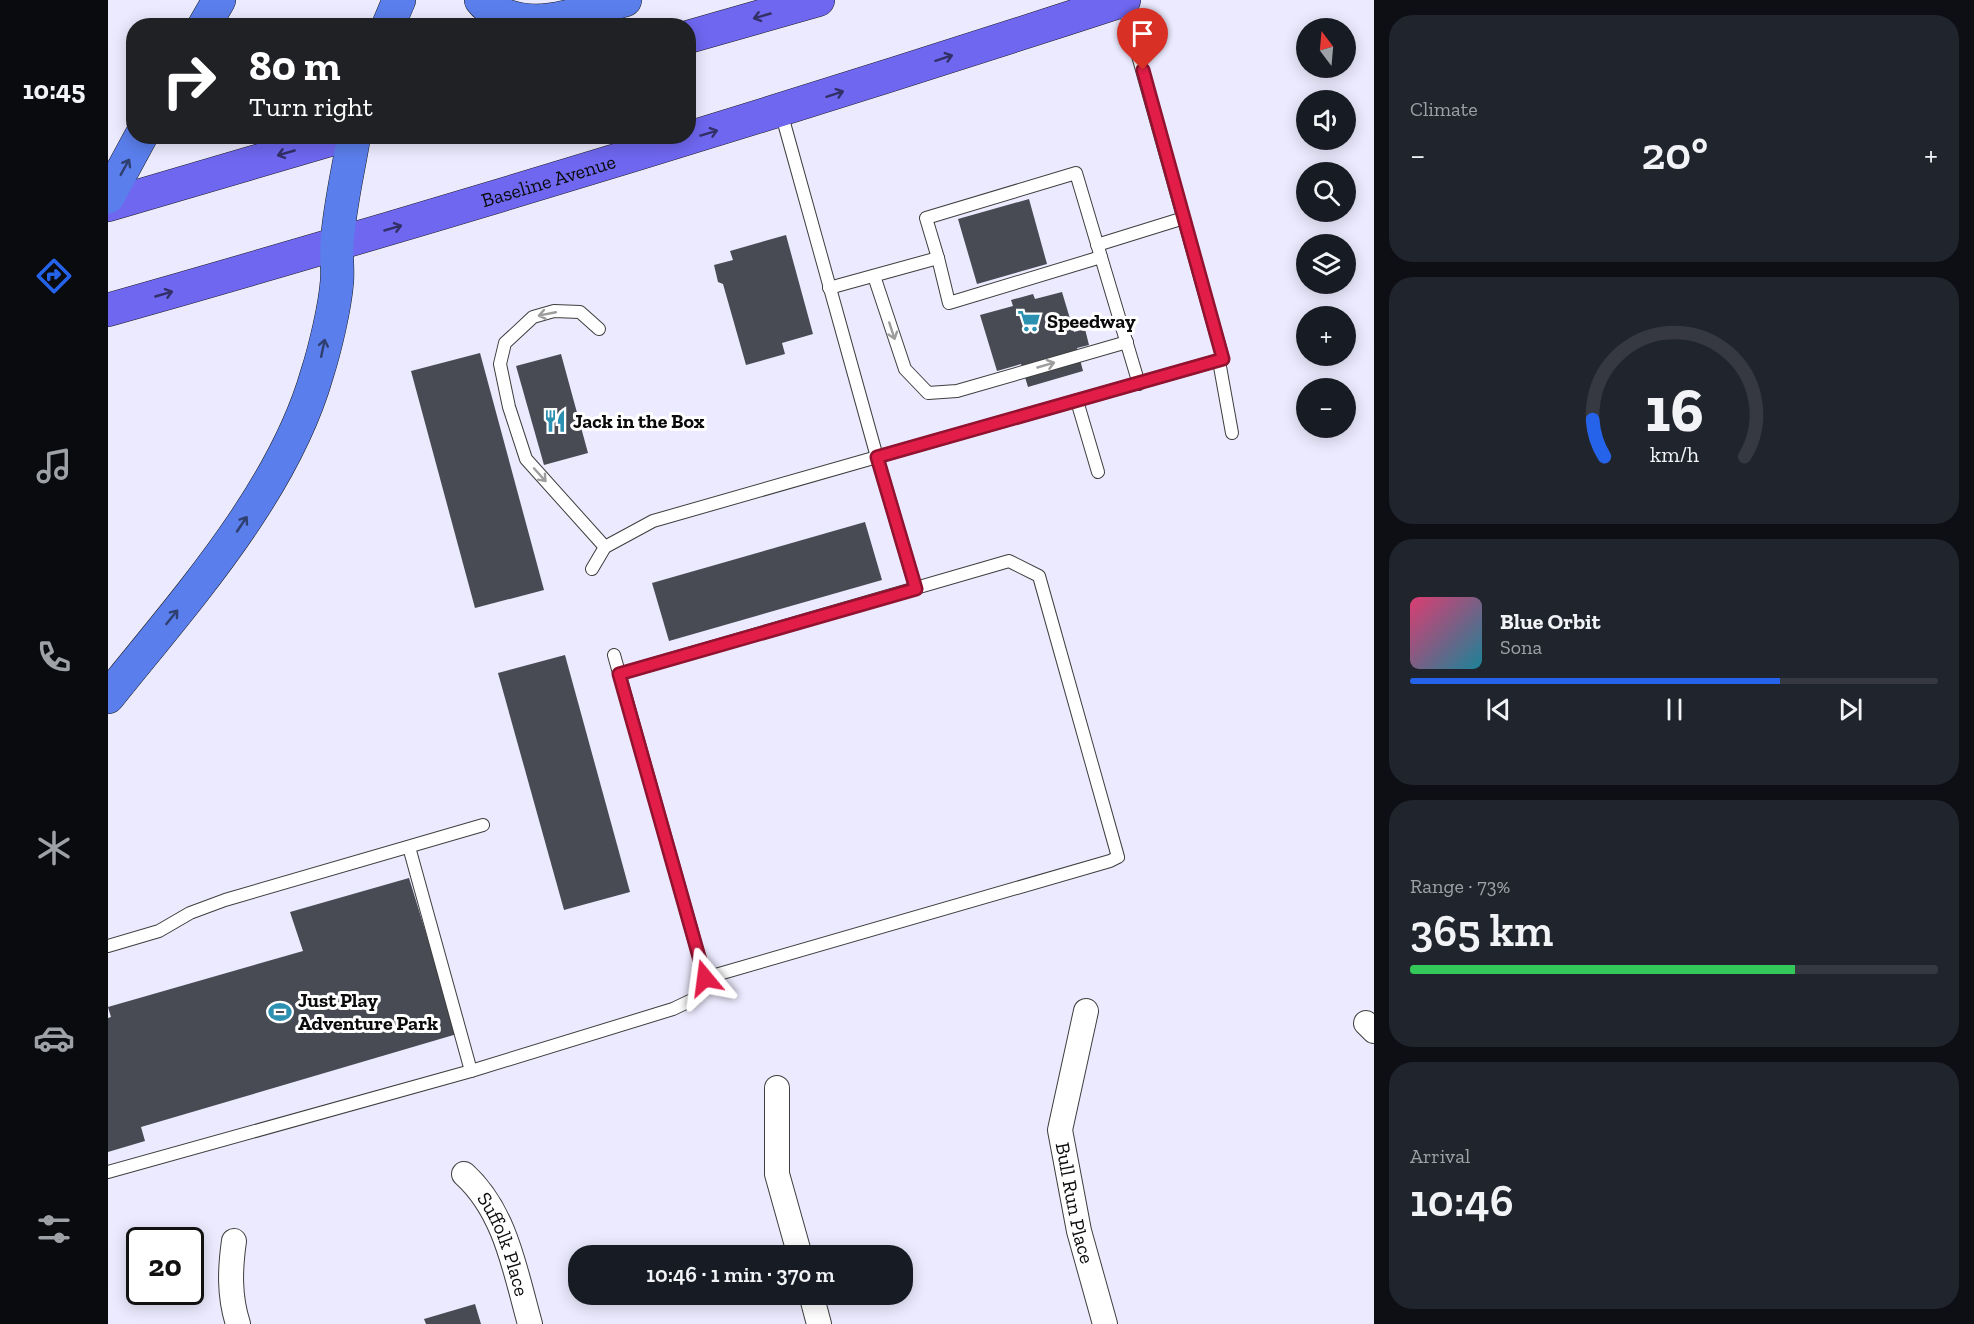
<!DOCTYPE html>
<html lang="en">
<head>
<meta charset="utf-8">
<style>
	body { margin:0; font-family:"Zilla Slab",serif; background:#20242c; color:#f1f3f6; height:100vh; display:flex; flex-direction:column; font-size:22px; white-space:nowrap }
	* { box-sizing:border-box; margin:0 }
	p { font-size:20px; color:#9ea1a6 }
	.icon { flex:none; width:33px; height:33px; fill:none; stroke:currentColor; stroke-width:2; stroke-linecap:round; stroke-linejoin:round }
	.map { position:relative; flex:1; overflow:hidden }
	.panel { display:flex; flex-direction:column; gap:15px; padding:15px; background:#0d0f14; width:600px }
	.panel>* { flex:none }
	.hud { position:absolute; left:18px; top:18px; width:570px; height:126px; border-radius:24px; box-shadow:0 3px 15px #0003; background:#202124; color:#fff; overflow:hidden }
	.needle { width:39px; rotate:344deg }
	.controls { position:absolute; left:1188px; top:18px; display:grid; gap:12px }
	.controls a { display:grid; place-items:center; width:60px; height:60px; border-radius:50%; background:#171b24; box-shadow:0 3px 15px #0003; font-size:30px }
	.speed { position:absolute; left:18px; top:1227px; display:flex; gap:12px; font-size:30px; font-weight:700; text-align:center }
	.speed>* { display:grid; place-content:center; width:78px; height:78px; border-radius:50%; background:#171b24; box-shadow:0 3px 15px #0003; line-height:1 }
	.speed .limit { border:3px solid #111; border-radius:9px; background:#fff; color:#111 }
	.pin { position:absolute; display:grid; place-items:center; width:51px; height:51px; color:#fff; margin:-62px -26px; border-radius:50% 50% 50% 0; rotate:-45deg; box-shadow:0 0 6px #0007 }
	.pin .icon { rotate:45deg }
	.me { position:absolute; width:66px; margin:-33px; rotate:344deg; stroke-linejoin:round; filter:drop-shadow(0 0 4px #0008) }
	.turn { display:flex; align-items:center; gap:21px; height:126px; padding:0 24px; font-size:27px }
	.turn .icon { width:78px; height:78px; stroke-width:2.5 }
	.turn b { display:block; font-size:42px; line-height:51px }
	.big { font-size:45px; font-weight:600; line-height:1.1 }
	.panel .card { flex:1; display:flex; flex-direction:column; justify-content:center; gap:9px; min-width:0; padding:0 21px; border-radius:24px; background:#20242c }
	.panel .dial { align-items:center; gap:0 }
	.dial svg { height:156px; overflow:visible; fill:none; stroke:#363941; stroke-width:7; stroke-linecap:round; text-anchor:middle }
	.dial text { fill:#f1f3f6; stroke:none }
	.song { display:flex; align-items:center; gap:18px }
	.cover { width:72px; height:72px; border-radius:9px; background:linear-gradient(135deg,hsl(340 70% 55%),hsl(190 70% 35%)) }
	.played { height:6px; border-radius:3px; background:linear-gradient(90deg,#2563eb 70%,#363941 70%) }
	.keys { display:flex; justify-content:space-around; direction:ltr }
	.heat { display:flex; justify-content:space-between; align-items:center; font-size:33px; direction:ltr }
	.charge { height:9px; border-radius:4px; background:linear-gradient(90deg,#34c759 73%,#363941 0) }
	.trip { position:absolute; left:460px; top:1245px; width:345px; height:60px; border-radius:24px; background:#171b24; box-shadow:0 3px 15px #0003; font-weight:600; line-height:60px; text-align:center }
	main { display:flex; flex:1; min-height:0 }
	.tab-bar { display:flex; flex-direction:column; width:108px; justify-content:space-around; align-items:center; background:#090b0e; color:#9ea1a6 }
	.tab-bar .icon { width:42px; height:42px }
	.tab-bar .selected { color:#2563eb }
	.tab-bar b { font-size:27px; color:#f1f3f6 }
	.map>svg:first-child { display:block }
</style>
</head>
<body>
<main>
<nav class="tab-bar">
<b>10:45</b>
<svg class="icon selected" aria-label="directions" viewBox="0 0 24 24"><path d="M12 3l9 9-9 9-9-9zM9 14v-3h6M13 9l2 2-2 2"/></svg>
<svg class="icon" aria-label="music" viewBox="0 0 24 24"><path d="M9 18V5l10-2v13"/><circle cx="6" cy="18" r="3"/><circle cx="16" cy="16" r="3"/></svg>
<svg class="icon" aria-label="phone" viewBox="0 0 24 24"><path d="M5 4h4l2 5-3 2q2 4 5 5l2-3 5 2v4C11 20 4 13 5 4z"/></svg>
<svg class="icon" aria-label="climate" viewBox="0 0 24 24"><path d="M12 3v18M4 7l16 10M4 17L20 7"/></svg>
<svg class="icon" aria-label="car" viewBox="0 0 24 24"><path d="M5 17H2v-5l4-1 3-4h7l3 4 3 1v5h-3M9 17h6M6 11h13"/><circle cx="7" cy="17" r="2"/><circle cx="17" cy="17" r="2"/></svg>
<svg class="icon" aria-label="filters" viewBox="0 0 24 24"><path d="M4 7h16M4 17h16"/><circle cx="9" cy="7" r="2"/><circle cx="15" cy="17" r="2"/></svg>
</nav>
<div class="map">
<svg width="1266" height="1324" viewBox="0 0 1266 1324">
	<rect width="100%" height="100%" fill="#eceafe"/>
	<g fill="#484b53">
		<polygon points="921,199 939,264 869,284 850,219"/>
		<polygon points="678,235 705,334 674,343 677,354 638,365 615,284 610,282 606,265 625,260 622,251"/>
		<polygon points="954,292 966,332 977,329 981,345 969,348 975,371 920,387 913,364 889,371 872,315 905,306 903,300 925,294 927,299"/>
		<polygon points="372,353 436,590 367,608 303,371"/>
		<polygon points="453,354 480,453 436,465 408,366"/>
		<polygon points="757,522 774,580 561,641 544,583"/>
		<polygon points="457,655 522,892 456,910 390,673"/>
		<polygon points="301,878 349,1034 33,1127 37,1141 0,1152 0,1018 3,1017 0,1007 195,951 182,912"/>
		<polygon points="367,1304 373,1324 318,1324 316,1319"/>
	</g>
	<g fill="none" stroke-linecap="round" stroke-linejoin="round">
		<g stroke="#3e3e3e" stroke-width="14">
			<g id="service">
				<polyline points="673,112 769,457 1115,359 1015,2"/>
				<polyline points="989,245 1076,218"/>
				<polyline points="830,258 818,218 968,173 993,257"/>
				<polyline points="766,276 797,369 820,393 849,391 1019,342"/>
				<polyline points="721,288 830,258 841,303 993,257 1031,384"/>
				<polyline points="491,329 472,312 446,311 425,317 397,343 392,364 401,407 418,459 497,547"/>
				<polyline points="1111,361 1124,433"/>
				<polyline points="969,401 990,472"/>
				<polyline points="484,569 497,547 545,521 769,457 808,589"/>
				<polyline points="511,674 901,561 931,576 1010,857 1002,861 597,978"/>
				<polyline points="301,847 363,1071"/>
				<polyline points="0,946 51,931 82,913 117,900 375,825"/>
				<polyline points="0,1172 363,1071 565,1009 586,999 597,978 506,655"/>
			</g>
		</g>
		<g stroke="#3e3e3e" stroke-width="26">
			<g id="minor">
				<path id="s1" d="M 978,1011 L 952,1130 L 971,1231 L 997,1324"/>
				<polyline points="1258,1023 1266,1031"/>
				<polyline points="669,1088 669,1174 692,1256"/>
				<path id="s2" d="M 356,1174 C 398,1212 407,1271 422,1324"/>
				<path d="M 126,1241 C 122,1269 121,1296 130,1324"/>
				<polyline points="703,1294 711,1324"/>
			</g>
		</g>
		<g stroke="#1c1c1c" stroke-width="34">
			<g id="primary">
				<polyline points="580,37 710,0"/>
				<polyline points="0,205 235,136"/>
				<path id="s3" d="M 0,310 C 341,213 679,110 1016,0"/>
			</g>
		</g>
		<g stroke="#1c1c1c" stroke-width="34">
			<g id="motorway">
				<path d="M 373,0 C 378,7 384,9 392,13 C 431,32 477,11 517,0"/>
				<polyline points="96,26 111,0"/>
				<polyline points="280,26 291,0"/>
				<polyline points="0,197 33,136"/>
				<path d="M 0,697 C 76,602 175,493 209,374 C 217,349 227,307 229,281 C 230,269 228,257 229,244 C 231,209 240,172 246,136"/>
			</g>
		</g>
		<use href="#service" stroke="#fff" stroke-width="12"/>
		<use href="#minor" stroke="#fff" stroke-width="24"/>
		<use href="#primary" stroke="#6f67f0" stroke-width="33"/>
		<use href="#motorway" stroke="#5a7eeb" stroke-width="33"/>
	</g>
	<defs><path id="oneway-shaft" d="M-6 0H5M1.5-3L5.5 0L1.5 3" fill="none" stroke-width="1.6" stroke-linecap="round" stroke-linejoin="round" transform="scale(1.5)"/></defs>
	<g stroke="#333067">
		<use href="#oneway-shaft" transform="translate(654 16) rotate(164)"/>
		<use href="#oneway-shaft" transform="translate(836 58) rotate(-18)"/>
		<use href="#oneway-shaft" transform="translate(727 94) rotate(-18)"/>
		<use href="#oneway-shaft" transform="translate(601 133) rotate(-17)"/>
		<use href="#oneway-shaft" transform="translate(178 153) rotate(164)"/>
		<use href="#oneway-shaft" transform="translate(285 228) rotate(-16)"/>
		<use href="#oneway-shaft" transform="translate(56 294) rotate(-16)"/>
	</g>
	<g stroke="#2f3f70">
		<use href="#oneway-shaft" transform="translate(17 167) rotate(-61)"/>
		<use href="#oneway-shaft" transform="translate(215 348) rotate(-78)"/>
		<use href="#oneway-shaft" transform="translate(134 524) rotate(-56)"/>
		<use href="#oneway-shaft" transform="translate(64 617) rotate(-51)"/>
	</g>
	<g stroke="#9d9d9d">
		<use href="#oneway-shaft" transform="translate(439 314) rotate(169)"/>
		<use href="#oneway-shaft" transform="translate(784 331) rotate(72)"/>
		<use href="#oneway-shaft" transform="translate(938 365) rotate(-16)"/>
		<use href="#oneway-shaft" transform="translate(432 475) rotate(48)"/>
	</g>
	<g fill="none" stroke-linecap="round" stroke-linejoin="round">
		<g stroke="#92132f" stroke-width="15">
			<polyline id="route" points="597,978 511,674 808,589 769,457 1115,359 1035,70"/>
		</g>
		<use href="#route" stroke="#e11d48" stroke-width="10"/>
	</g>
	<defs>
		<g id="supermarket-bare" transform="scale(1.8)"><path d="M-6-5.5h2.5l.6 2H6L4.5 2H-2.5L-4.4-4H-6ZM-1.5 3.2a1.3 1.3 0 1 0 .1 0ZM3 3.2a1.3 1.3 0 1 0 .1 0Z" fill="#2c90b1" stroke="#fff" stroke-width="2.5" paint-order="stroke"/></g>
		<g id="restaurant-bare" transform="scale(1.8)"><path d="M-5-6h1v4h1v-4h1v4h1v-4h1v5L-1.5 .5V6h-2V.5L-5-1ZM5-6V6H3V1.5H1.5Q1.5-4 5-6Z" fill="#2c90b1" stroke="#fff" stroke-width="2.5" paint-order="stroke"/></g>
		<g id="stadium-bare" transform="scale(1.8)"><path d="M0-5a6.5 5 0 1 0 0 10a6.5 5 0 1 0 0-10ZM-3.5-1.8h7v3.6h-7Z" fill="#2c90b1" stroke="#fff" stroke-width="2.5" paint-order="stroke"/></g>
	</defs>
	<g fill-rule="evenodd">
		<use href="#supermarket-bare" x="921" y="321"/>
		<use href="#restaurant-bare" x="447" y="421"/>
		<use href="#stadium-bare" x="172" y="1012"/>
	</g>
	<g text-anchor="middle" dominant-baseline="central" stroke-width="6" stroke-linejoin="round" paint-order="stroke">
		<g font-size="20" fill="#0b0b0b" stroke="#fff">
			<text stroke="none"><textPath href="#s3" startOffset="459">Baseline Avenue</textPath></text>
			<text stroke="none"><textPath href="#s1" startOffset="196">Bull Run Place</textPath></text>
			<text stroke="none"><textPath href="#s2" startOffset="82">Suffolk Place</textPath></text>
		</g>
		<g font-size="20" font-weight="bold" fill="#0b0b0b" stroke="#fff" text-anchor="start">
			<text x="939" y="321">Speedway</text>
			<text x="465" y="421">Jack in the Box</text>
			<text x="190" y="1000">Just Play<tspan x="190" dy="23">Adventure Park</tspan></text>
		</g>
	</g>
</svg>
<div class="controls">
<a><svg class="needle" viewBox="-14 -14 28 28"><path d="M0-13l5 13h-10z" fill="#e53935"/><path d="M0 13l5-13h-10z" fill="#9ea1a6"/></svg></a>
<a><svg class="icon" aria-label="sound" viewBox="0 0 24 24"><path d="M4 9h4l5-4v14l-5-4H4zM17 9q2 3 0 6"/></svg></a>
<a><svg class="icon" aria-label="search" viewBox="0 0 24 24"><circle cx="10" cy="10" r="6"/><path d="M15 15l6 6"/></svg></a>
<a><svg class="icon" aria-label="layers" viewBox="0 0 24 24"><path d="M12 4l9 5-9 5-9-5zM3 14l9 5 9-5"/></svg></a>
<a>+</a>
<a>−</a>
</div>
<div class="speed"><div class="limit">20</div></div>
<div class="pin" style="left:1035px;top:70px;background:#d93025"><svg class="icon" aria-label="arrive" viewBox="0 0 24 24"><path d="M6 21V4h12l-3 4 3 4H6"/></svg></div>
<svg class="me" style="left:597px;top:978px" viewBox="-20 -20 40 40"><path d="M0-17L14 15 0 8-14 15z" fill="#e11d48" stroke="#fff" stroke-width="4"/></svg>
<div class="trip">10:46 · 1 min · 370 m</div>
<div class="hud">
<div class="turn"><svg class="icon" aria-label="right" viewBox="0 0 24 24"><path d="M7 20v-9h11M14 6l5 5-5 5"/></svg><div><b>80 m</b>Turn right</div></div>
</div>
</div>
<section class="panel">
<div class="card"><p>Climate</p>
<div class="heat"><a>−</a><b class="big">20°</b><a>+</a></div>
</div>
<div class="card dial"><svg viewBox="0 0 100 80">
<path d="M14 69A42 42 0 1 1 86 69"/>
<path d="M14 69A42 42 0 0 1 8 50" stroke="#2563eb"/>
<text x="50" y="56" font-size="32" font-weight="700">16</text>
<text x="50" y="72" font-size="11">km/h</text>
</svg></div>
<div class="card">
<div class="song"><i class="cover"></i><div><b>Blue Orbit</b><p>Sona</p></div></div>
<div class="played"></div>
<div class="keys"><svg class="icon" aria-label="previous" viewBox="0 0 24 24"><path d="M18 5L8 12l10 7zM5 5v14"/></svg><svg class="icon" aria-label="pause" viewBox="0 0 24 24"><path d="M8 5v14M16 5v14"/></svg><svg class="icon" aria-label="next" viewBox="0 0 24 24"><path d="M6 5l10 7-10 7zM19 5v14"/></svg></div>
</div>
<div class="card"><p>Range · 73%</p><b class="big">365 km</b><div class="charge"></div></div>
<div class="card"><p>Arrival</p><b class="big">10:46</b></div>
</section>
</main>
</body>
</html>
